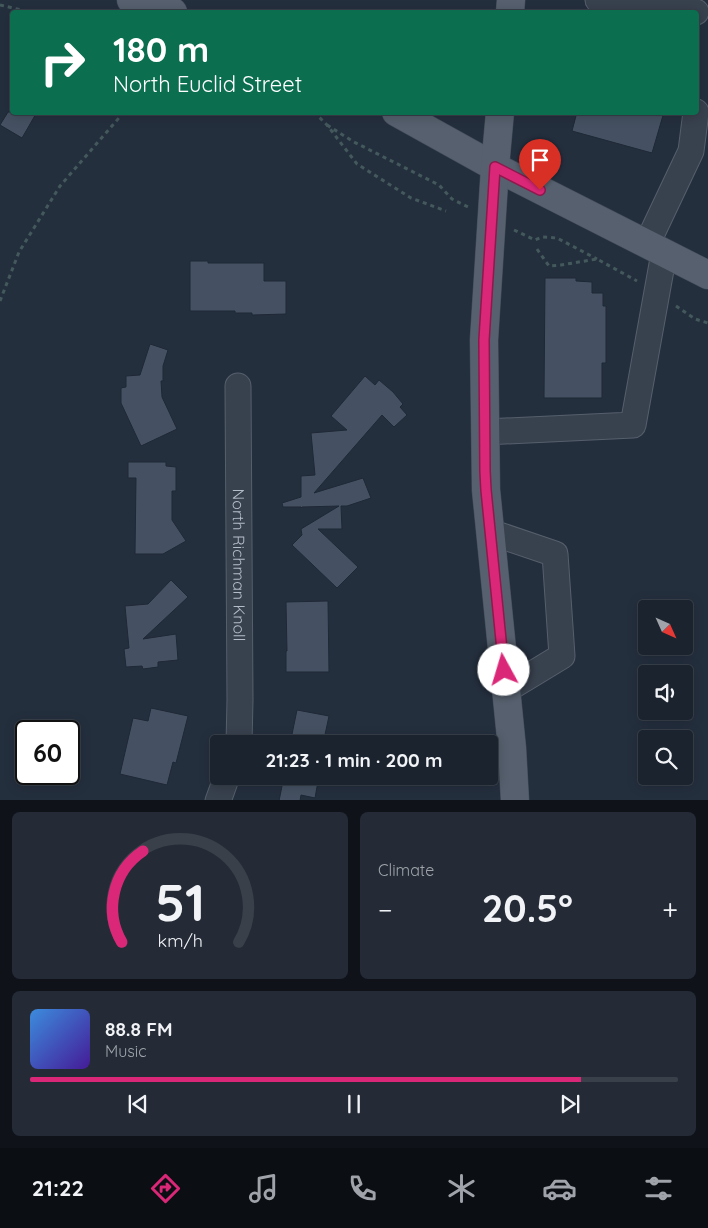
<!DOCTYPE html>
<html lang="en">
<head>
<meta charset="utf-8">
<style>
	body { margin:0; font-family:Quicksand,sans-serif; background:#242b36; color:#f1f3f6; height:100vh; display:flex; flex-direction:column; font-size:19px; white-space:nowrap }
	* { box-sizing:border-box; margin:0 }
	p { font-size:16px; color:#a0a4aa }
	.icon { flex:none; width:28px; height:28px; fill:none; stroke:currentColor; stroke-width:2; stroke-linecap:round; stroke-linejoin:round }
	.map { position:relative; height:800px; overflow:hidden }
	.details { display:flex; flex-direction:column; gap:12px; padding:12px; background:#0f1319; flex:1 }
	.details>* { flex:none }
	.hud { position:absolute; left:10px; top:10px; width:689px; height:105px; border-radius:5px; box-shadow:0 2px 12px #0003,0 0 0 1px #39404a; background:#0b6e4f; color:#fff; overflow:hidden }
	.needle { width:32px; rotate:135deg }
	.tools { position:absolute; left:638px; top:600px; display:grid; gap:10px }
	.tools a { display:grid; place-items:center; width:55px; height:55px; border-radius:5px; background:#1b232e; box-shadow:0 2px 12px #0003,0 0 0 1px #39404a; font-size:25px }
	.speed { position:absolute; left:15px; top:720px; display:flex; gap:10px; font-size:25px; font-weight:700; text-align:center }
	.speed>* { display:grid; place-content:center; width:65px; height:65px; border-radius:50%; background:#1b232e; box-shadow:0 2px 12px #0003,0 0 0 1px #39404a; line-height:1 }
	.speed .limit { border:2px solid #111; border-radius:8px; background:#fff; color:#111 }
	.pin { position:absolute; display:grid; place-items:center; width:42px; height:42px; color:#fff; margin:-51px -21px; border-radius:50% 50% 50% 0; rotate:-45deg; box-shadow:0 0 5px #0007 }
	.pin .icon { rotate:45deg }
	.me { position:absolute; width:55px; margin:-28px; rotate:354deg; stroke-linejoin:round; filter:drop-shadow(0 0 4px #0008) }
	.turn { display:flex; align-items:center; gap:18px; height:105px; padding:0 20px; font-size:22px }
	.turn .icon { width:65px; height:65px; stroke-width:2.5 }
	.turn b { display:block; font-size:35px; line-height:42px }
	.big { font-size:38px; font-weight:700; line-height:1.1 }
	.details .tile { flex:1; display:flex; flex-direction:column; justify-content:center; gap:8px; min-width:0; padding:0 18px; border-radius:8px; background:#242b36 }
	.details .dial { align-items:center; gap:0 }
	.dial svg { height:130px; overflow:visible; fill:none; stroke:#39404a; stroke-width:7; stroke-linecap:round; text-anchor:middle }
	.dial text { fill:#f1f3f6; stroke:none }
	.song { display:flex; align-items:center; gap:15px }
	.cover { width:60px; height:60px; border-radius:8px; background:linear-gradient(135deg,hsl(210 70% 55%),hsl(260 70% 35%)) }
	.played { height:5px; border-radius:2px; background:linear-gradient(90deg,#db2777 85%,#39404a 85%) }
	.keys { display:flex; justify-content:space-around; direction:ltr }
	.heat { display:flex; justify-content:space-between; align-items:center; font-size:28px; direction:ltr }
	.details .tiles { flex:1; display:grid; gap:12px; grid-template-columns:1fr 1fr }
	.tile:last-child { grid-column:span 2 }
	.trip { position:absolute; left:210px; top:735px; width:288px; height:50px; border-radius:5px; background:#1b232e; box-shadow:0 2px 12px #0003,0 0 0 1px #39404a; font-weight:700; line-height:50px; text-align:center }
	.menu { display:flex; height:80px; justify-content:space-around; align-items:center; background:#0b0e12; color:#a0a4aa }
	.menu .icon { width:35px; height:35px }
	.menu .on { color:#db2777 }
	.menu b { font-size:22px; color:#f1f3f6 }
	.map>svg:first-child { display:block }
</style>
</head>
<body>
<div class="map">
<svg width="708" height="801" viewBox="0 0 708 801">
	<rect width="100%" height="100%" fill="#242f3e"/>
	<g fill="#455162" stroke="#1f2835">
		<polygon points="8,112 37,112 22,138 0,125"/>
		<polygon points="577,112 664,112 652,153 572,131"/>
		<polygon points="190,261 208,261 208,263 264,263 264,281 286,281 286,314 252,315 252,313 235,313 235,311 190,311"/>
		<polygon points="545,278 576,278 576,281 592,282 592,293 603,293 603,306 606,306 606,363 602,363 602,398 544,398"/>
		<polygon points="150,344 168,350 163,366 163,381 161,381 162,397 177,429 141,446 121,403 121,388 126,387 126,376 140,375"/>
		<polygon points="365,376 375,385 379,380 393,392 403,404 400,407 407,415 394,427 382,415 314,493 363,478 371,498 347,506 341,506 342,529 318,529 358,567 337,588 292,545 302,535 301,529 339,506 302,507 301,508 301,507 283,507 282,503 301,497 301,476 315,475 311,433 347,430 331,416"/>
		<polygon points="128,462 166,462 166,466 176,467 176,491 172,491 172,520 186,541 163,554 135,554 136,478 128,478"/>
		<polygon points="171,580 188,597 143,639 176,634 178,660 158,662 158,667 143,669 142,666 126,667 124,649 129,648 125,606 148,604"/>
		<polygon points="328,601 329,672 286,672 286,651 287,651 286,602"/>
		<polygon points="151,708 188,716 176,763 173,762 167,785 120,774 133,718 148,721"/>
		<polygon points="297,710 329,716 323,744 290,744"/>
		<polygon points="284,776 319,776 315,798 301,795 300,801 279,801"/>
	</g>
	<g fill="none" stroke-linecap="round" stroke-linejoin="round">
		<g stroke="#565f6c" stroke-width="27">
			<g id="minor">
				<polyline points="598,0 696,12"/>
				<polyline points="647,244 691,151 696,112"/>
				<path id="s1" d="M 238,386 L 240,700 L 239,744"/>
				<polyline points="485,432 633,425 664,253"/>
				<polyline points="490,532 555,554 562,656 506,690"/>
				<polyline points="218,801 227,776"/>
			</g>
		</g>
		<g stroke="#414a57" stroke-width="29">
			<g id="major">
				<polyline points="131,0 173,12"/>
				<polyline points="510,12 511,0"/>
				<polyline points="396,112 495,167 708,275"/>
				<polyline points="500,112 495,167 484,340 486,490 512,748 515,801"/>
			</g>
		</g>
		<g stroke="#44595c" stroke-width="3" stroke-dasharray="4 4" stroke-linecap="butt">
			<polyline points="0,5 30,12"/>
			<polyline points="314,112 327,125 357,164 411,198 446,211"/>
			<polyline points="327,125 354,142 439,185 452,199 470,208"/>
			<polyline points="514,230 535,240 542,237 557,238 597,259"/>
			<polyline points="537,249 549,266 561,265 597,259 637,281"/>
			<polyline points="0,301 19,252 60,186 124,112"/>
			<polyline points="676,306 695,319 708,323"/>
		</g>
		<use href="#minor" stroke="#38414e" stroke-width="25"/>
		<use href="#major" stroke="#56606e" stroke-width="28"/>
	</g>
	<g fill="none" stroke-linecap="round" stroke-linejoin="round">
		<g stroke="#8e194d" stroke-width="12">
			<polyline id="route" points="504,670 486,490 485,471 484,340 495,167 540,190"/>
		</g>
		<use href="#route" stroke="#db2777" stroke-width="9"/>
	</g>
	<g text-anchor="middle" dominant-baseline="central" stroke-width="5" stroke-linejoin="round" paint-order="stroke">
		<g font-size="16" fill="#b4bcc9" stroke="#1d2633">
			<text stroke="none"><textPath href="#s1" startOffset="179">North Richman Knoll</textPath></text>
		</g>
	</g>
</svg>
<div class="tools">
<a><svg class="needle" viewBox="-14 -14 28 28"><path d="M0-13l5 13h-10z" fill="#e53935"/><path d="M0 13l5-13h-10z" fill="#a0a4aa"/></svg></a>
<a><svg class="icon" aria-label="sound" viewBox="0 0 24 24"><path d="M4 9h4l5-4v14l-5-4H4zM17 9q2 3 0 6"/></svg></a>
<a><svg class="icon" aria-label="search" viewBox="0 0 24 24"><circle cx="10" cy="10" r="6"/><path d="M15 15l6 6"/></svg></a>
</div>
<div class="speed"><div class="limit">60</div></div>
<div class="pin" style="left:540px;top:190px;background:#d93025"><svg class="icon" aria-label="arrive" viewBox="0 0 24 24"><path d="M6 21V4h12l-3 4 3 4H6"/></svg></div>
<svg class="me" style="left:504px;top:670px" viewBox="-20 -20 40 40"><circle r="19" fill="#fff"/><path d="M0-13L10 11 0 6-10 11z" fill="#db2777"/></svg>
<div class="trip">21:23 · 1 min · 200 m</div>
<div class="hud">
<div class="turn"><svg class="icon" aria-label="right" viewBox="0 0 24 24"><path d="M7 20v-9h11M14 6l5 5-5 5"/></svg><div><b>180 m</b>North Euclid Street</div></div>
</div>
</div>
<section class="details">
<div class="tiles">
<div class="tile dial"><svg viewBox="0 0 100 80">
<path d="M14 69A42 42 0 1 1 86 69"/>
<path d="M14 69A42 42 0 0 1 27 13" stroke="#db2777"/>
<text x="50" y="56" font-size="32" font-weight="700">51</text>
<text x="50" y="72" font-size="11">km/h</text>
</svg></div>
<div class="tile"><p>Climate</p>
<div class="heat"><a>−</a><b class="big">20.5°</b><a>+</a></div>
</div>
<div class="tile">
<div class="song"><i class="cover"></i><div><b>88.8 FM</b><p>Music</p></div></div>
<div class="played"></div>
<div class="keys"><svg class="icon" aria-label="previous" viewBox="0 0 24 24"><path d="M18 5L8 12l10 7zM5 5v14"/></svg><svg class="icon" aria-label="pause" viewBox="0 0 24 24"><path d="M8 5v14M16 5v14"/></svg><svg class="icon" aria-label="next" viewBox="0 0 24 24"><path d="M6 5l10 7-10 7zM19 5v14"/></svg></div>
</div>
</div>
</section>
<nav class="menu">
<b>21:22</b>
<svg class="icon on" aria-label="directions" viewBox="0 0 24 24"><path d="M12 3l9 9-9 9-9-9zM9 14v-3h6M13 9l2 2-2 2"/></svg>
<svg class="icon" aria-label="music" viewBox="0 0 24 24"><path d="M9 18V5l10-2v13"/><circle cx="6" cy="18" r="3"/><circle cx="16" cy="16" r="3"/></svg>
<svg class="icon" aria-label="phone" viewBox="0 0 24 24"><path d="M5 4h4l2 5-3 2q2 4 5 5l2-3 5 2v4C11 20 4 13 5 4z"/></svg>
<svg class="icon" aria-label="climate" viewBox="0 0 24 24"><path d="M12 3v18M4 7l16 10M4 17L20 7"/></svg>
<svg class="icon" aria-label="car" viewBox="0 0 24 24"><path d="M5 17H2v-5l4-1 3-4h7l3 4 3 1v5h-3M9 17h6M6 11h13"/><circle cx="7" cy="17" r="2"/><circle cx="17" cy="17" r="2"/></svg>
<svg class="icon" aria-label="filters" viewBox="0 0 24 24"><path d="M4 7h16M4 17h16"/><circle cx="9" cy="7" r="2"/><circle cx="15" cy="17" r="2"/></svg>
</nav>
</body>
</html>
